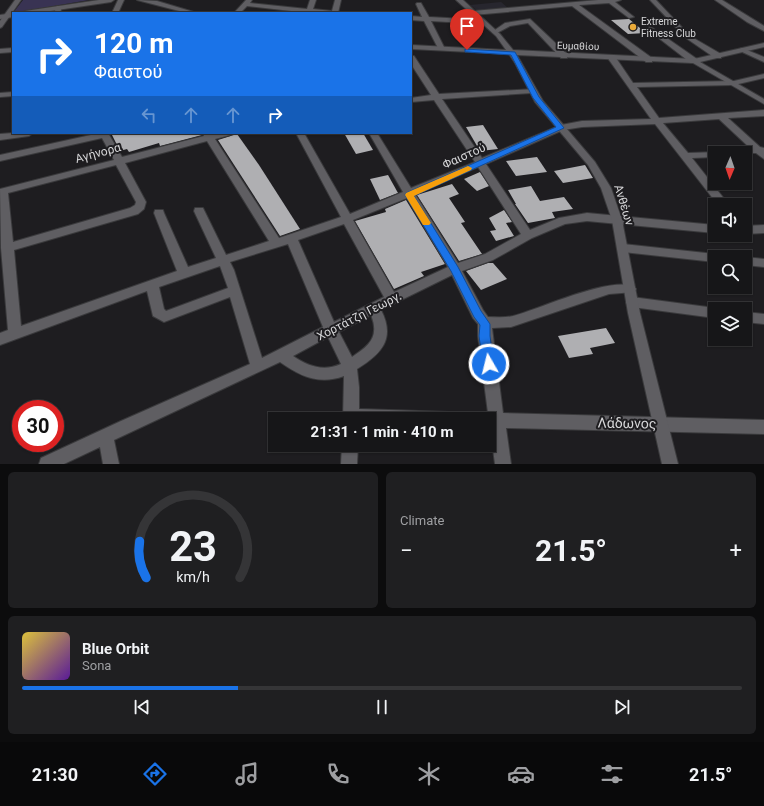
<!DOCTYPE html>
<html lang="en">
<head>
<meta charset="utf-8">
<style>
	body { margin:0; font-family:Roboto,sans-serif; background:#1f1f21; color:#f1f3f6; height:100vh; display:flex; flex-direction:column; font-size:15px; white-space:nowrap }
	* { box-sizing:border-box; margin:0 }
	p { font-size:13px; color:#9e9fa2 }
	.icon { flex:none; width:22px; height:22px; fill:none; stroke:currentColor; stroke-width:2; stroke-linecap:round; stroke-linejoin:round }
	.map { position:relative; height:464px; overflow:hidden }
	.sheet { display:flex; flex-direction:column; gap:8px; padding:8px; background:#0c0c0d; flex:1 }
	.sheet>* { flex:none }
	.top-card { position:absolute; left:12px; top:12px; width:400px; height:122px; border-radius:0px; box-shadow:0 1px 3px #0004,0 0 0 1px #353537; background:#1a73e8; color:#fff; overflow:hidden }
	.needle { width:26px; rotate:182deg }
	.fabs { position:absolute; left:708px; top:146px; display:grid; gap:8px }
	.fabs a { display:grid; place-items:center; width:44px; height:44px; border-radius:0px; background:#161618; box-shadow:0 1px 3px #0004,0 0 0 1px #353537; font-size:20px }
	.speed { position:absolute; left:12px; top:400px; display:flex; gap:8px; font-size:20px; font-weight:700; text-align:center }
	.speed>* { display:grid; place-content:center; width:52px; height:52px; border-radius:50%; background:#161618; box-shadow:0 1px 3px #0004,0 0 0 1px #353537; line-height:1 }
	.speed .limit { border:6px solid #d22; background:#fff; color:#111 }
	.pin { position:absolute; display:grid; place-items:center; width:34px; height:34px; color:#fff; margin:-41px -17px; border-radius:50% 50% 50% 0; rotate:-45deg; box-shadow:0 0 4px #0007 }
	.pin .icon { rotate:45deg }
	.me { position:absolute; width:44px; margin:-22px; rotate:352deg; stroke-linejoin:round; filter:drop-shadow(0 0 3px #0008) }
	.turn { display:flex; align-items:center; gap:14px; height:84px; padding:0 16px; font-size:18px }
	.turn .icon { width:52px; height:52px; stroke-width:2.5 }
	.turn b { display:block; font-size:28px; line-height:34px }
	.lanes { display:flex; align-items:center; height:38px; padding:0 16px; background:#0003; justify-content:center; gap:20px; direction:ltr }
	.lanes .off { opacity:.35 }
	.big { font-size:30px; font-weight:700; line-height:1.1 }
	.sheet .widget { flex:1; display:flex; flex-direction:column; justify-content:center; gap:6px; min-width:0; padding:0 14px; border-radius:6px; background:#1f1f21 }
	.sheet .dial { align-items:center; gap:0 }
	.dial svg { height:104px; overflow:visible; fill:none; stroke:#353537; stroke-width:7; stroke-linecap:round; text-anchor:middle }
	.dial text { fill:#f1f3f6; stroke:none }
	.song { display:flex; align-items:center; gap:12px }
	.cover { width:48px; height:48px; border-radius:6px; background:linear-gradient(135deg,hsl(50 70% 55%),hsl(270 70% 35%)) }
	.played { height:4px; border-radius:2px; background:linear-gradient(90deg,#1a73e8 30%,#353537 30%) }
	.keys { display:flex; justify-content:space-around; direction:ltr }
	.heat { display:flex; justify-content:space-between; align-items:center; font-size:22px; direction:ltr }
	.sheet .tiles { flex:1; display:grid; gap:8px; grid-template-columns:1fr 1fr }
	.widget:last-child { grid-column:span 2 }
	.trip { position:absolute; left:268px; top:412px; width:228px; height:40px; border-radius:0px; background:#161618; box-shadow:0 1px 3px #0004,0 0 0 1px #353537; font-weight:700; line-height:40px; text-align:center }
	.menu { display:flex; height:64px; justify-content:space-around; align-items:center; background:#09090a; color:#9e9fa2 }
	.menu .icon { width:28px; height:28px }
	.menu .current { color:#1a73e8 }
	.menu b { font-size:18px; color:#f1f3f6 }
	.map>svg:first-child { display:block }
</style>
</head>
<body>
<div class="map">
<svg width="764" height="464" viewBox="0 0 764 464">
	<rect width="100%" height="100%" fill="#1e1d20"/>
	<polygon fill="#27262e" points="501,2 508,8 477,11 470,5"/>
	<polygon fill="#393353" points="23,0 89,0 13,13"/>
	<g fill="#afafb2">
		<polygon points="629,19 646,33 628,34 611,20"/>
		<polygon points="483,125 498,149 480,151 466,127"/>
		<polygon points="111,133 201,133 202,135 160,146 159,143 129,152 127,149 120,151"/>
		<polygon points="344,133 363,133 373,150 356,154"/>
		<polygon points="237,134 259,165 300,229 280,236 218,140"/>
		<polygon points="537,157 547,172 516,176 506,161"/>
		<polygon points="585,165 593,178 563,183 554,171"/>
		<polygon points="480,172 489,186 477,191 464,179"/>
		<polygon points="388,175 398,193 380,200 370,179"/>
		<polygon points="452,184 459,194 449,198 465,222 461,223 482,254 459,261 417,195"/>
		<polygon points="531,186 540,201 564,197 573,209 552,212 555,218 528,223 515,204 516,204 508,190"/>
		<polygon points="406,200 445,264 421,272 424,276 394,289 355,221 386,212 385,209"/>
		<polygon points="504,210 512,222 506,223 514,236 496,241 490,231 496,230 489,218"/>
		<polygon points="488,263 493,263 507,279 481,290 466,271"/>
		<polygon points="606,328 615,343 590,348 593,354 569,358 558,336"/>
	</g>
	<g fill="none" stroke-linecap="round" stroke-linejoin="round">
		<g stroke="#3a3a3c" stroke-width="2">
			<g id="minor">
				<polygon points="15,0 21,0 2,27 0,28 0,21"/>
				<polygon points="118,0 124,0 118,13 112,13"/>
				<polygon points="246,0 252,0 250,3 307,9 310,0 316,0 313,9 332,11 335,0 341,0 338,13 309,13 247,6 240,13 234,13"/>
				<polygon points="598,0 621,0 615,2 634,17 629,18 609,3 579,5 652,58 652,62 646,62 572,6 473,15 470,13 473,11"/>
				<polygon points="650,0 656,0 690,36 721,54 721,58 715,58 686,38"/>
				<polygon points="417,3 421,3 429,17 483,20 486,22 483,24 431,21 445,49 439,50 424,21 411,20 411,16 422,17 416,4"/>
				<polygon points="57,6 62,7 60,13 54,13"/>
				<polygon points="530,19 567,54 567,58 561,58 528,23 510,26 495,34 492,32 505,23"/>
				<polygon points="642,20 646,20 651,27 697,59 697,63 691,63 647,29 641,21"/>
				<polygon points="13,48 13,52 0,53 0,49"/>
				<polygon points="742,48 764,57 764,62 740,51 740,49"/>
				<path d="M 608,55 L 614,55 L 633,83 L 734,81 L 764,74 L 764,78 L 734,85 L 637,87 L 659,118 L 764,110 L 764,116 L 728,118 L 760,147 L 764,148 L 764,159 L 756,153 L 721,153 L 726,150 L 750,148 L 719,119 L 663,123 L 688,153 L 718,152 L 715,153 L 715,157 L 692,158 L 729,205 L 718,205 L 655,124 L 582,127 L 563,130 L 486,164 L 530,230 L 559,218 L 587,213 L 715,225 L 715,233 L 587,221 L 565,224 L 532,238 L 493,260 L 462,271 L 483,310 L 488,317 C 496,317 505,318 513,316 C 542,308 608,277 634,286 L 636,289 L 634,292 L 609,294 L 511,327 L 492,328 L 503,413 L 764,420 L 764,434 L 506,428 L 511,464 L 495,464 L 489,419 L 483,419 L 485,415 L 488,413 L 478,336 L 478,324 L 473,318 L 452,275 L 381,310 C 396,339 381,354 357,369 L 359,387 L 359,409 L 449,412 L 454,414 L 457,419 L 343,419 L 344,376 C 320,385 301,377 280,362 L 114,440 L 119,464 L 103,464 L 100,447 L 64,464 L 39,464 L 41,458 L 121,421 L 250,364 L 230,297 L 164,322 L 153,316 L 147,291 L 0,345 L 0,333 L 8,330 L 1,248 L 0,189 L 114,160 L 102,138 L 0,161 L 0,155 L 100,133 L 108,133 L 122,157 L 204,136 L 203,133 L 231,133 L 230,135 L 215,139 L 279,238 L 341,217 L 296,133 L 304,133 L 350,214 L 403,192 L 369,133 L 377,133 L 411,188 L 475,162 L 434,100 L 411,102 L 411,98 L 431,95 L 411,64 L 411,56 L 414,56 L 439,94 L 535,89 L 535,93 L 532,93 L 442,99 L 482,158 L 561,125 L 582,121 L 651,119 L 607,57 ZM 207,141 L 269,241 L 226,255 L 203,208 L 195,208 L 194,211 L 216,258 L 188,267 L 164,213 L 163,210 L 155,210 L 154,213 L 177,271 L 21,326 L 14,250 L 138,214 L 144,209 L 146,202 L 125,163 ZM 116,165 L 136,202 L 135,205 L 130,208 L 13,242 L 8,193 ZM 478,167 L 521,234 L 485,254 L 458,263 L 415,194 ZM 407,198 L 448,267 L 394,292 L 353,220 ZM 344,224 L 384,297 L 334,322 L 298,240 ZM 288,244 L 323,327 L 262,358 L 234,270 L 230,262 ZM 220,266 L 228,288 L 166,311 L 164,309 L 159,287 ZM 371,315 C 380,337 369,346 352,357 L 339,332 ZM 328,337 L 341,364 C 323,372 308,366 293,356 Z"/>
				<polygon points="13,92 13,96 0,97 0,93"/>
				<polygon points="13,133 33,133 29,136 0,140 0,134"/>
				<polygon points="764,225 764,233 745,234 745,226"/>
				<polygon points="623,244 715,254 720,257 715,257 715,262 623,252 619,251 617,248 619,245"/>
				<polygon points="744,257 745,257 764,259 764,267 745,265"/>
				<polygon points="632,297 715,308 719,309 715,309 715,318 632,307 628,306 626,302 628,298"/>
				<polygon points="745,312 764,314 764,324 745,322"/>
				<polygon points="342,445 358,445 357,464 341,464"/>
			</g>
		</g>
		<g stroke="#3a3a3c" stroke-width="2">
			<g id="tertiary">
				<polygon points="99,0 114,0 111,2 37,13 22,13 25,11"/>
				<polygon points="137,0 157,1 197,13 187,13"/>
				<polygon points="456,0 463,0 500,34 513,50 694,59 764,43 764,47 700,62 764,99 764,104 693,63 517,55 543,101 595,162 611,188 622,220 640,313 678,464 662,464 628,313 612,220 601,188 588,165 535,102 515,63 509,54 411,49 411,45 506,50 496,36"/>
				<polygon points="715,0 722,0 764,26 764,31 747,22"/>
				<polygon points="13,13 13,17 0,19 0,15"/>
			</g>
		</g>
		<use href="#minor" fill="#5f5e62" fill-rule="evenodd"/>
		<use href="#tertiary" fill="#5f5e62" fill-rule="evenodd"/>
	</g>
	<polygon fill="#1a73e8" stroke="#114b97" points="465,49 515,52 539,97 564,128 414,196 458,267 481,311 490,324 490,336 494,364 493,367 489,369 485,367 483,364 479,336 480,325 474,317 451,271 405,195 406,193 556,127 533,98 511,55 467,52 465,52"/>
	<polygon fill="#f59e0b" points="468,166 472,168 471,170 414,196 431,223 429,225 423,225 405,195 406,193"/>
	<circle fill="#eaaa39" stroke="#1e1d20" stroke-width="1.5" cx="633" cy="27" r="4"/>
	<g text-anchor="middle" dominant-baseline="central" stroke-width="4" stroke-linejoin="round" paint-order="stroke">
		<g font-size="10" fill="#d7d7d9" stroke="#1e1d20" text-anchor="start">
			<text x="641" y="21">Extreme<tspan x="641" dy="12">Fitness Club</tspan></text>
		</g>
		<g font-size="10" fill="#d7d7d9" stroke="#1e1d20">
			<text transform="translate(578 46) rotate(2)">Ευμαθίου</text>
		</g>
		<g font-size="12" fill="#d7d7d9" stroke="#1e1d20">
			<text transform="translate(98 153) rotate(-15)">Αγήνορα</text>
			<text transform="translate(464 156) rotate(-24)">Φαιστού</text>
			<text transform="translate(624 205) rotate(73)">Ανθέων</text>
			<text transform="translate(359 316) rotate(-27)">Χορτάτζη Γεωργ.</text>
		</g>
		<g font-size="14" fill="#d7d7d9" stroke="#1e1d20">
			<text transform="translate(627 423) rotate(1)">Λάδωνος</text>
		</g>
	</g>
</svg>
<div class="fabs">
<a><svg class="needle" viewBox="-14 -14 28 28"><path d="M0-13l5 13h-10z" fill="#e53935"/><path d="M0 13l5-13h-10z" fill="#9e9fa2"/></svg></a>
<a><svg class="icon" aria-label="sound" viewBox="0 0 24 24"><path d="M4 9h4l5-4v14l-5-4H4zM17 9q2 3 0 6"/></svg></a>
<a><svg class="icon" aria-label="search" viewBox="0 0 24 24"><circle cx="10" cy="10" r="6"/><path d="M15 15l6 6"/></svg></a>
<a><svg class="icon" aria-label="layers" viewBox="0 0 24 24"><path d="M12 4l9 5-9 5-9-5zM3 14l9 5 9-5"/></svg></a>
</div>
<div class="speed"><div class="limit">30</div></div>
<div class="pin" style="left:467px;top:50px;background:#d93025"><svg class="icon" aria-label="arrive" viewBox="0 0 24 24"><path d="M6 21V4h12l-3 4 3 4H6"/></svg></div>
<svg class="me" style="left:489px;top:364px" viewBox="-20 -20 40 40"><circle r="17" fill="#1a73e8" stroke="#fff" stroke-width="3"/><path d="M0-11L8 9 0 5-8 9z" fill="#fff"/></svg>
<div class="trip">21:31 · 1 min · 410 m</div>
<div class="top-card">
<div class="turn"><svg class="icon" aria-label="right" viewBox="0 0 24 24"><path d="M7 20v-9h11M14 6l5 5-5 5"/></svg><div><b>120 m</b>Φαιστού</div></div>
<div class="lanes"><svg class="icon off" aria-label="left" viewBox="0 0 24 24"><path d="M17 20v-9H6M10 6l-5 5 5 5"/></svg><svg class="icon off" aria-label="ahead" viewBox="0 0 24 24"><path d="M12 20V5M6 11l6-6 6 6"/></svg><svg class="icon off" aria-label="ahead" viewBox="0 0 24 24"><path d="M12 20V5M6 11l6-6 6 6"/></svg><svg class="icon" aria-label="right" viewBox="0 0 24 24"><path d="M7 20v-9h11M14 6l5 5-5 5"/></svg></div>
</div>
</div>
<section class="sheet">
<div class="tiles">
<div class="widget dial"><svg viewBox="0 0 100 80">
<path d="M14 69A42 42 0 1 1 86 69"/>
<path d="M14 69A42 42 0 0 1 9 41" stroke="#1a73e8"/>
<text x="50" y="56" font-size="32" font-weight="700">23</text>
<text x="50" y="72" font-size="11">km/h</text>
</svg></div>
<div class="widget"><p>Climate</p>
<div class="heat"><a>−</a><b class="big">21.5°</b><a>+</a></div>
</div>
<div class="widget">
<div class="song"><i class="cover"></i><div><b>Blue Orbit</b><p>Sona</p></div></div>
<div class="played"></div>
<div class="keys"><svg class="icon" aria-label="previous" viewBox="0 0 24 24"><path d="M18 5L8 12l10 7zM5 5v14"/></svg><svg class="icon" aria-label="pause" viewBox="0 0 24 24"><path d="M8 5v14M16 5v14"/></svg><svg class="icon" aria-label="next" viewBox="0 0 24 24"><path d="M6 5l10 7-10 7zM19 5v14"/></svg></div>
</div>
</div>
</section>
<nav class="menu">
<b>21:30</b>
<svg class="icon current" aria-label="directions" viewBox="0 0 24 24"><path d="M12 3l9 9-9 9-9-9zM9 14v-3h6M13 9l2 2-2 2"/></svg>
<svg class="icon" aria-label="music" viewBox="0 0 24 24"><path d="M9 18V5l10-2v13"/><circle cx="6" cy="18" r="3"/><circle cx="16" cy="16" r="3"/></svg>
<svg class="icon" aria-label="phone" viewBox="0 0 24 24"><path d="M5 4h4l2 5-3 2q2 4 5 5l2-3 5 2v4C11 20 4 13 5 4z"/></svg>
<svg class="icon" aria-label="climate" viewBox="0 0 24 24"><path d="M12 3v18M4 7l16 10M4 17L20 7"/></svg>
<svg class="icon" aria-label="car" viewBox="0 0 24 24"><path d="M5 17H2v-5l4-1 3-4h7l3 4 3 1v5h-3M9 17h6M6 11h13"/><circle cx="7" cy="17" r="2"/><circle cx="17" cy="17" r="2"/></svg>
<svg class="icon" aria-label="filters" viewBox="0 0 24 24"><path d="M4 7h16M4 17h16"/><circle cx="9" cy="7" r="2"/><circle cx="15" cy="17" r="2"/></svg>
<b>21.5°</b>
</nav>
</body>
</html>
